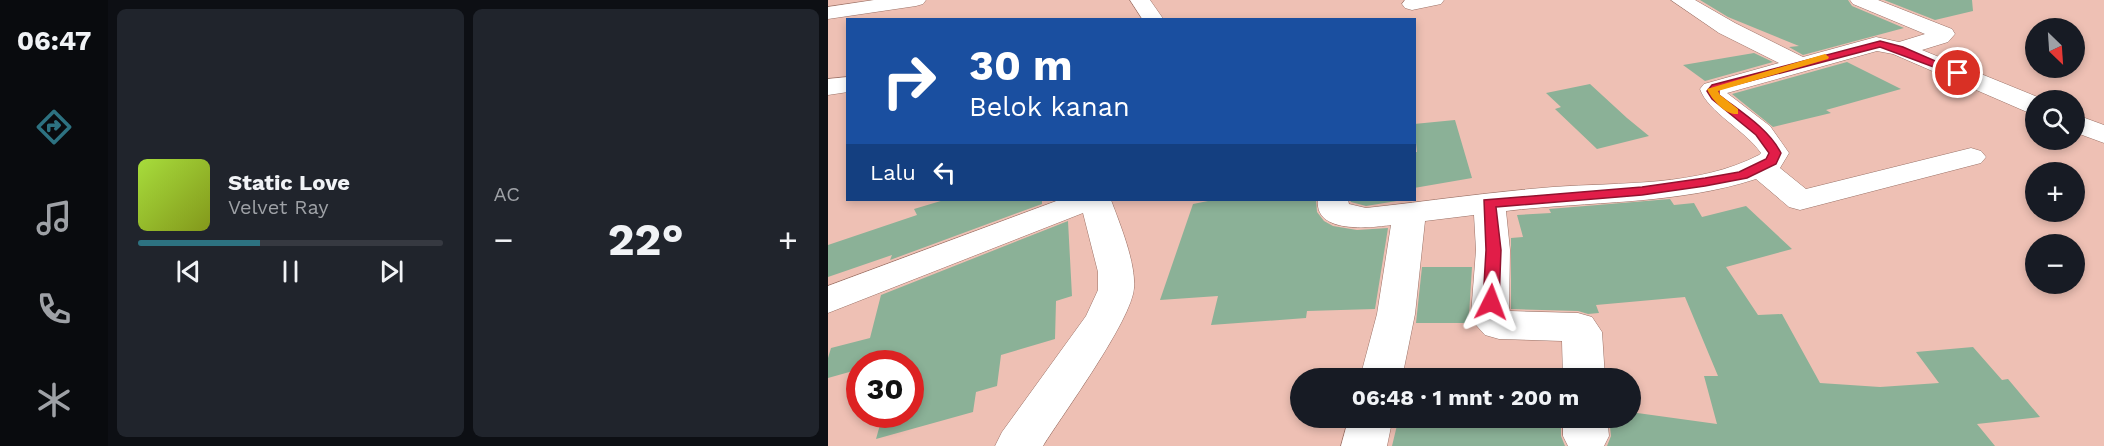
<!DOCTYPE html>
<html lang="id">
<head>
<meta charset="utf-8">
<style>
	body { margin:0; font-family:"Work Sans",sans-serif; background:#20242c; color:#f1f3f6; height:100vh; display:flex; flex-direction:column; font-size:22px; white-space:nowrap }
	* { box-sizing:border-box; margin:0 }
	p { font-size:20px; color:#9ea1a6 }
	.icon { flex:none; width:33px; height:33px; fill:none; stroke:currentColor; stroke-width:2; stroke-linecap:round; stroke-linejoin:round }
	.map { position:relative; flex:1; overflow:hidden }
	.drawer { display:flex; flex-direction:column; gap:9px; padding:9px; background:#0d0f14; width:720px }
	.drawer>* { flex:none }
	.hud { position:absolute; left:18px; top:18px; width:570px; height:183px; border-radius:0px; box-shadow:0 3px 9px #0003; background:#1a4fa0; color:#fff; overflow:hidden }
	.needle { width:39px; rotate:155deg }
	.buttons { position:absolute; left:1197px; top:18px; display:grid; gap:12px }
	.buttons a { display:grid; place-items:center; width:60px; height:60px; border-radius:50%; background:#171b24; box-shadow:0 3px 9px #0003; font-size:30px }
	.speed { position:absolute; left:18px; top:350px; display:flex; gap:12px; font-size:30px; font-weight:700; text-align:center }
	.speed>* { display:grid; place-content:center; width:78px; height:78px; border-radius:50%; background:#171b24; box-shadow:0 3px 9px #0003; line-height:1 }
	.speed .limit { border:9px solid #d22; background:#fff; color:#111 }
	.pin { position:absolute; display:grid; place-items:center; width:51px; height:51px; color:#fff; margin:-26px; border:3px solid #fff; border-radius:50%; box-shadow:0 2px 6px #0007 }
	.me { position:absolute; width:66px; margin:-33px; rotate:3deg; stroke-linejoin:round; filter:drop-shadow(0 0 4px #0008) }
	.turn { display:flex; align-items:center; gap:21px; height:126px; padding:0 24px; font-size:27px }
	.turn .icon { width:78px; height:78px; stroke-width:2.5 }
	.turn b { display:block; font-size:42px; line-height:51px }
	.then { display:flex; align-items:center; height:57px; padding:0 24px; background:#0003; gap:12px; font-size:22px }
	.big { font-size:45px; font-weight:700; line-height:1.1 }
	.drawer .tile { flex:1; display:flex; flex-direction:column; justify-content:center; gap:9px; min-width:0; padding:0 21px; border-radius:9px; background:#20242c }
	.song { display:flex; align-items:center; gap:18px }
	.cover { width:72px; height:72px; border-radius:9px; background:linear-gradient(135deg,hsl(80 70% 55%),hsl(70 70% 35%)) }
	.played { height:6px; border-radius:3px; background:linear-gradient(90deg,#2d7281 40%,#363941 40%) }
	.keys { display:flex; justify-content:space-around; direction:ltr }
	.heat { display:flex; justify-content:space-between; align-items:center; font-size:33px; direction:ltr }
	.drawer .tiles { flex:1; display:grid; gap:9px; grid-template-columns:repeat(2,1fr) }
	.trip { position:absolute; left:462px; top:368px; width:351px; height:60px; border-radius:30px; background:#171b24; box-shadow:0 3px 9px #0003; font-weight:700; line-height:60px; text-align:center }
	main { display:flex; flex:1; min-height:0 }
	.tabs { display:flex; flex-direction:column; width:108px; justify-content:space-around; align-items:center; background:#090b0e; color:#9ea1a6 }
	.tabs .icon { width:42px; height:42px }
	.tabs .active { color:#2d7281 }
	.tabs b { font-size:27px; color:#f1f3f6 }
	.map>svg:first-child { display:block }
</style>
</head>
<body>
<main>
<nav class="tabs">
<b>06:47</b>
<svg class="icon active" aria-label="directions" viewBox="0 0 24 24"><path d="M12 3l9 9-9 9-9-9zM9 14v-3h6M13 9l2 2-2 2"/></svg>
<svg class="icon" aria-label="music" viewBox="0 0 24 24"><path d="M9 18V5l10-2v13"/><circle cx="6" cy="18" r="3"/><circle cx="16" cy="16" r="3"/></svg>
<svg class="icon" aria-label="phone" viewBox="0 0 24 24"><path d="M5 4h4l2 5-3 2q2 4 5 5l2-3 5 2v4C11 20 4 13 5 4z"/></svg>
<svg class="icon" aria-label="climate" viewBox="0 0 24 24"><path d="M12 3v18M4 7l16 10M4 17L20 7"/></svg>
</nav>
<section class="drawer">
<div class="tiles">
<div class="tile">
<div class="song"><i class="cover"></i><div><b>Static Love</b><p>Velvet Ray</p></div></div>
<div class="played"></div>
<div class="keys"><svg class="icon" aria-label="previous" viewBox="0 0 24 24"><path d="M18 5L8 12l10 7zM5 5v14"/></svg><svg class="icon" aria-label="pause" viewBox="0 0 24 24"><path d="M8 5v14M16 5v14"/></svg><svg class="icon" aria-label="next" viewBox="0 0 24 24"><path d="M6 5l10 7-10 7zM19 5v14"/></svg></div>
</div>
<div class="tile"><p>AC</p>
<div class="heat"><a>−</a><b class="big">22°</b><a>+</a></div>
</div>
</div>
</section>
<div class="map">
<svg width="1276" height="446" viewBox="0 0 1276 446">
	<rect width="100%" height="100%" fill="#eec0b4"/>
	<g fill="#8bb197">
		<polygon points="872,0 1020,0 1024,6 1076,28 975,55 961,47 971,46 900,17"/>
		<polygon points="1056,0 1144,0 1145,11 1107,20"/>
		<polygon points="926,53 945,62 877,81 855,65"/>
		<polygon points="1019,62 1073,89 998,110 1003,113 945,127 904,94"/>
		<polygon points="762,84 799,118 821,136 769,149 727,109 733,107 718,93"/>
		<polygon points="627,120 644,178 586,188 586,152 589,152 586,124"/>
		<polygon points="842,199 846,205 866,203 874,217 918,206 964,249 898,267 930,315 954,314 992,383 1052,387 1111,383 1088,352 1145,347 1174,380 1180,379 1212,417 1149,424 1167,446 779,446 783,436 781,417 802,417 802,412 889,424 876,376 890,376 857,297 768,305 771,313 760,314 750,311 683,309 683,238 695,237 689,215 723,213 721,209"/>
		<polygon points="116,200 214,200 214,204 62,260 64,255 0,277 0,245 89,215 86,209"/>
		<polygon points="385,200 488,200 489,212 496,221 505,226 529,230 560,228 547,309 479,311 478,318 383,325 390,296 332,300 365,204"/>
		<polygon points="522,200 575,200 538,206 523,202"/>
		<polygon points="240,221 244,296 228,301 227,339 173,355 169,386 148,392 145,412 48,439 55,414 82,414 82,363 69,363 71,359 55,363 32,363 32,369 0,378 0,358 3,348 42,338 53,295"/>
		<polygon points="594,267 644,267 641,315 645,323 588,323"/>
		<polygon points="571,417 733,417 733,436 737,446 564,446"/>
	</g>
	<g fill="none" stroke-linecap="round" stroke-linejoin="round">
		<g stroke="#9b7267" stroke-width="1">
			<g id="minor">
				<polygon points="46,0 98,0 95,4 88,6 0,19 0,7"/>
				<polygon points="302,0 322,0 336,20 315,20"/>
				<polygon points="577,0 616,0 613,4 584,10 577,8 574,4"/>
				<path d="M 843,0 L 867,0 L 907,23 L 975,57 L 1048,37 L 1071,42 L 1097,34 L 1025,4 L 1022,0 L 1050,0 L 1124,29 L 1127,34 L 1120,42 L 1094,50 L 1217,100 L 1208,100 L 1208,114 L 1199,112 L 1065,54 L 1049,51 L 899,93 L 942,126 L 961,153 L 952,168 L 978,189 L 1143,148 L 1153,151 L 1158,157 L 1153,163 L 972,210 L 961,207 L 928,179 C 848,205 761,201 678,211 L 682,250 L 681,311 L 750,313 L 764,317 L 774,332 L 777,378 L 735,378 L 734,341 L 671,339 L 657,335 L 648,325 L 643,315 L 648,250 L 646,215 L 597,221 L 587,314 L 574,378 L 532,378 L 549,314 L 563,225 C 542,228 486,234 490,200 L 520,200 L 521,204 L 538,208 C 600,201 662,192 725,187 C 793,182 869,187 931,155 L 933,153 C 917,130 880,112 872,89 L 876,84 L 951,63 L 891,33 Z"/>
				<polygon points="20,77 20,92 0,95 0,79"/>
				<polygon points="1246,114 1276,125 1276,143 1246,132"/>
				<path d="M 231,200 L 283,200 C 292,224 308,263 306,288 C 304,320 235,414 215,446 L 167,446 L 174,432 L 258,316 L 270,290 L 270,272 L 255,213 L 0,313 L 0,286 Z"/>
				<polygon points="521,417 565,417 559,446 513,446"/>
				<polygon points="735,417 779,417 781,436 776,446 740,446 735,436"/>
			</g>
		</g>
		<use href="#minor" fill="#fff" fill-rule="evenodd"/>
	</g>
	<path fill="#e11d48" stroke="#92132f" stroke-width="1.5" d="M 1052,41 L 1075,47 L 1135,73 L 1127,75 L 1052,47 L 891,89 L 891,95 C 913,112 940,128 953,153 L 948,164 L 919,178 L 877,186 L 814,195 L 668,207 L 673,250 L 671,302 L 669,306 L 658,306 L 655,302 L 658,250 L 656,200 L 814,187 L 877,178 L 911,172 L 938,159 L 941,153 L 928,135 L 884,99 L 879,91 L 884,85 Z"/>
	<path fill="#f59e0b" d="M 997,54 L 1001,57 L 1000,59 L 890,91 L 892,95 L 910,109 L 910,114 C 897,115 884,100 879,89 Z"/>
</svg>
<div class="buttons">
<a><svg class="needle" viewBox="-14 -14 28 28"><path d="M0-13l5 13h-10z" fill="#e53935"/><path d="M0 13l5-13h-10z" fill="#9ea1a6"/></svg></a>
<a><svg class="icon" aria-label="search" viewBox="0 0 24 24"><circle cx="10" cy="10" r="6"/><path d="M15 15l6 6"/></svg></a>
<a>+</a>
<a>−</a>
</div>
<div class="speed"><div class="limit">30</div></div>
<div class="pin" style="left:1130px;top:73px;background:#d93025"><svg class="icon" aria-label="arrive" viewBox="0 0 24 24"><path d="M6 21V4h12l-3 4 3 4H6"/></svg></div>
<svg class="me" style="left:663px;top:302px" viewBox="-20 -20 40 40"><path d="M0-17L14 15 0 8-14 15z" fill="#e11d48" stroke="#fff" stroke-width="4"/></svg>
<div class="trip">06:48 · 1 mnt · 200 m</div>
<div class="hud">
<div class="turn"><svg class="icon" aria-label="right" viewBox="0 0 24 24"><path d="M7 20v-9h11M14 6l5 5-5 5"/></svg><div><b>30 m</b>Belok kanan</div></div>
<div class="then">Lalu<svg class="icon" aria-label="left" viewBox="0 0 24 24"><path d="M17 20v-9H6M10 6l-5 5 5 5"/></svg></div>
</div>
</div>
</main>
</body>
</html>
